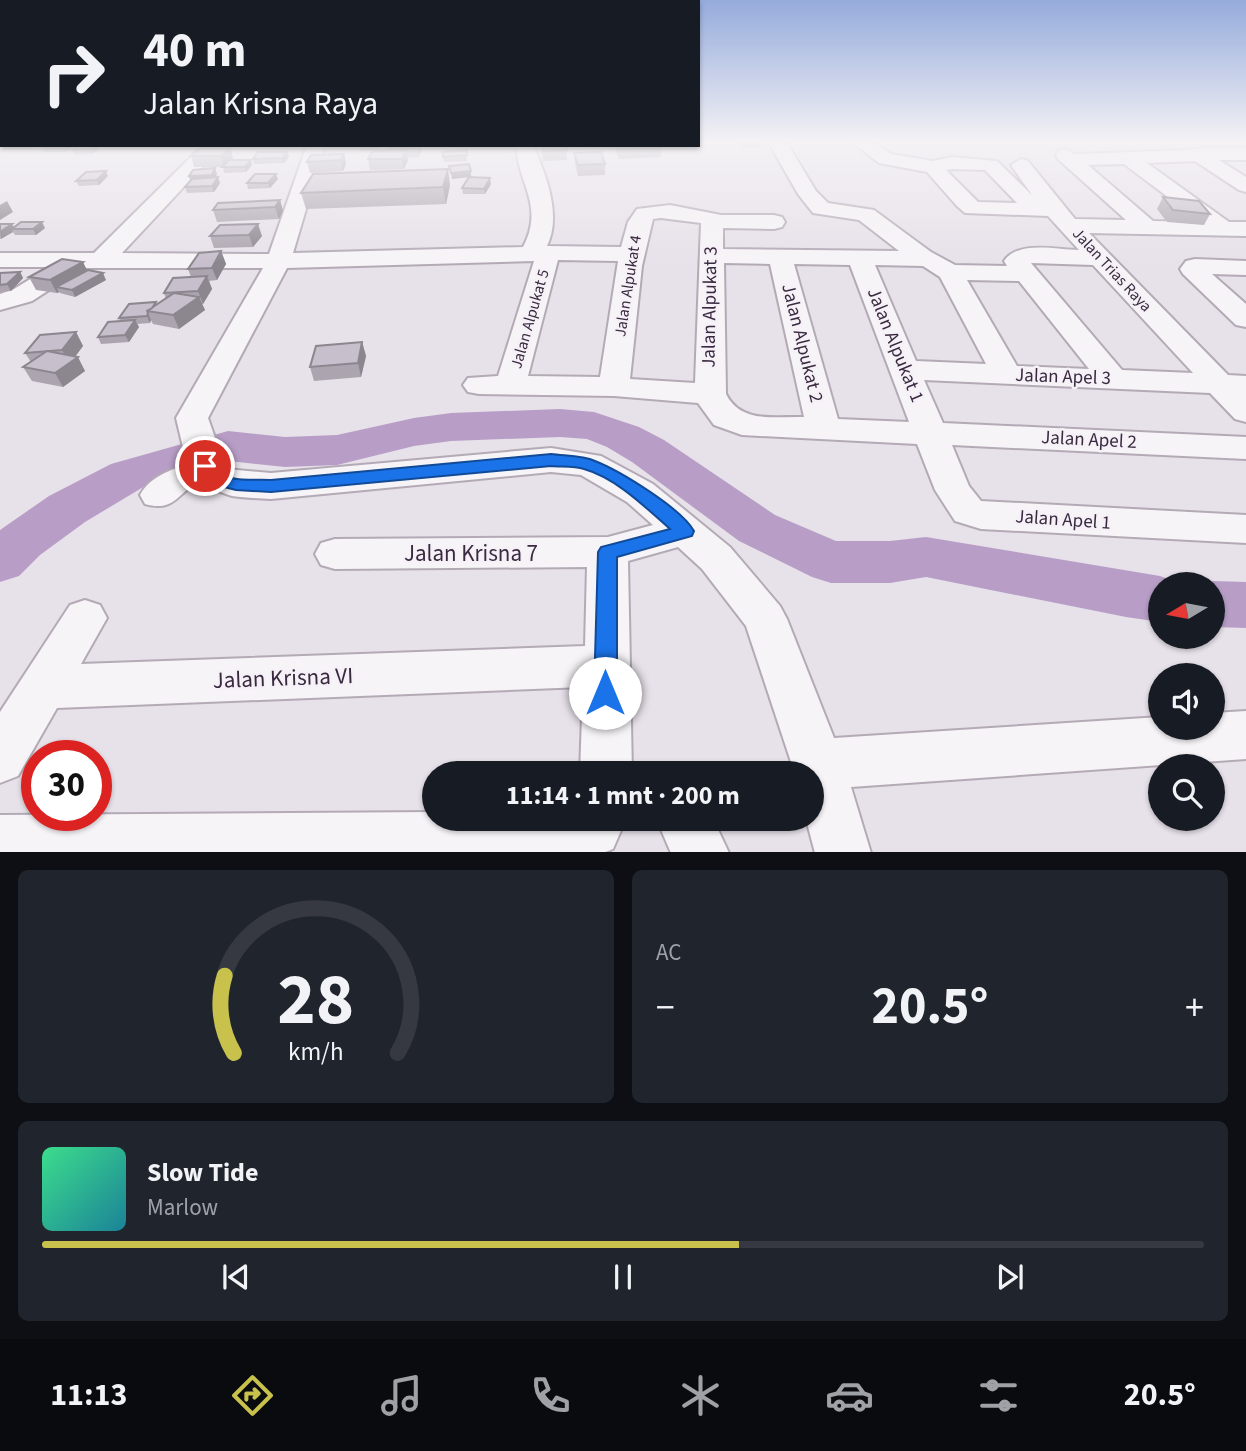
<!DOCTYPE html>
<html lang="id">
<head>
<meta charset="utf-8">
<style>
	body { margin:0; font-family:"Source Sans 3",sans-serif; background:#20242c; color:#f1f3f6; height:100vh; display:flex; flex-direction:column; font-size:26px; white-space:nowrap }
	* { box-sizing:border-box; margin:0 }
	p { font-size:23px; color:#9ea1a6 }
	.icon { flex:none; width:38px; height:38px; fill:none; stroke:currentColor; stroke-width:2; stroke-linecap:round; stroke-linejoin:round }
	.map { position:relative; height:852px; overflow:hidden }
	.panel { display:flex; flex-direction:column; gap:18px; padding:18px; background:#0d0f14; flex:1 }
	.panel>* { flex:none }
	.banner { position:absolute; left:0px; top:0px; width:700px; height:147px; box-shadow:0 2px 5px #0004; background:#171b24; color:#f1f3f6; overflow:hidden }
	.needle { width:46px; rotate:260deg }
	.tools { position:absolute; left:1148px; top:572px; display:grid; gap:14px }
	.tools a { display:grid; place-items:center; width:77px; height:77px; border-radius:50%; background:#171b24; box-shadow:0 2px 5px #0004; font-size:35px }
	.speed { position:absolute; left:21px; top:740px; display:flex; gap:14px; font-size:35px; font-weight:700; text-align:center }
	.speed>* { display:grid; place-content:center; width:91px; height:91px; border-radius:50%; background:#171b24; box-shadow:0 2px 5px #0004; line-height:1 }
	.speed .limit { border:10px solid #d22; background:#fff; color:#111 }
	.pin { position:absolute; display:grid; place-items:center; width:60px; height:60px; color:#fff; margin:-30px; border:4px solid #fff; border-radius:50%; box-shadow:0 2px 7px #0007 }
	.me { position:absolute; width:77px; margin:-38px; rotate:0deg; stroke-linejoin:round; filter:drop-shadow(0 0 5px #0008) }
	.turn { display:flex; align-items:center; gap:24px; height:147px; padding:0 28px; font-size:32px }
	.turn .icon { width:91px; height:91px; stroke-width:2.5 }
	.turn b { display:block; font-size:49px; line-height:60px }
	.big { font-size:52px; font-weight:700; line-height:1.1 }
	.panel .widget { flex:1; display:flex; flex-direction:column; justify-content:center; gap:10px; min-width:0; padding:0 24px; border-radius:10px; background:#20242c }
	.panel .dial { align-items:center; gap:0 }
	.dial svg { height:182px; overflow:visible; fill:none; stroke:#363941; stroke-width:7; stroke-linecap:round; text-anchor:middle }
	.dial text { fill:#f1f3f6; stroke:none }
	.song { display:flex; align-items:center; gap:21px }
	.cover { width:84px; height:84px; border-radius:10px; background:linear-gradient(135deg,hsl(150 70% 55%),hsl(190 70% 35%)) }
	.played { height:7px; border-radius:4px; background:linear-gradient(90deg,#c8c24c 60%,#363941 60%) }
	.keys { display:flex; justify-content:space-around; direction:ltr }
	.heat { display:flex; justify-content:space-between; align-items:center; font-size:38px; direction:ltr }
	.panel .tiles { flex:1; display:grid; gap:18px; grid-template-columns:1fr 1fr }
	.widget:last-child { grid-column:span 2 }
	.trip { position:absolute; left:422px; top:761px; width:402px; height:70px; border-radius:35px; background:#171b24; box-shadow:0 2px 5px #0004; font-weight:700; line-height:70px; text-align:center }
	.menu { display:flex; height:112px; justify-content:space-around; align-items:center; background:#090b0e; color:#9ea1a6 }
	.menu .icon { width:49px; height:49px }
	.menu .on { color:#c8c24c }
	.menu b { font-size:32px; color:#f1f3f6 }
	.map>svg:first-child { display:block }
</style>
</head>
<body>
<div class="map">
<svg width="1246" height="853" viewBox="0 0 1246 853">
	<rect width="100%" height="100%" fill="#e7e1e9"/>
	<g fill="none" stroke-linecap="round" stroke-linejoin="round">
		<g fill="#b89ec7" fill-rule="evenodd">
			<polygon points="560,409 594,412 639,427 664,440 775,515 836,541 890,541 926,537 1160,576 1181,584 1160,584 1160,622 1126,617 926,577 890,583 831,583 812,577 739,541 632,462 607,447 587,439 560,437 451,441 414,446 337,465 285,467 229,461 145,486 85,522 40,555 19,576 0,582 0,530 49,496 111,464 228,431 285,437 337,435 414,418 451,413"/>
			<polygon points="1213,581 1246,582 1246,628 1213,627 1213,584 1203,584"/>
		</g>
		<g stroke="#b3aab6" stroke-width="4">
			<g id="minor">
				<path d="M 769,143 L 787,143 L 816,191 L 828,203 L 874,210 L 931,252 L 955,265 L 1007,266 L 1004,261 C 1018,240 1057,250 1079,250 L 1048,216 L 965,213 L 957,206 L 927,172 L 879,163 L 853,143 L 874,143 L 891,154 L 933,161 L 952,157 L 997,161 L 1032,195 L 1011,165 L 1021,159 L 1028,161 L 1075,219 L 1126,220 L 1058,159 L 1056,155 L 1058,151 L 1065,149 L 1075,154 L 1188,150 C 1196,147 1233,149 1246,148 L 1246,160 L 1219,160 L 1246,177 L 1246,192 L 1239,190 L 1195,161 L 1147,163 L 1229,222 L 1246,222 L 1246,236 L 1089,233 L 1228,375 L 1246,376 L 1246,422 L 1235,419 L 1210,393 L 924,380 L 943,423 L 1246,437 L 1246,459 L 952,445 L 969,486 L 981,501 L 1246,515 L 1246,543 L 981,529 L 955,521 L 935,490 L 917,444 L 742,435 L 714,425 L 698,403 L 614,396 L 479,394 L 468,392 L 463,385 L 468,378 L 498,376 L 534,261 L 287,268 L 208,418 L 226,469 L 271,473 L 551,448 L 601,456 L 653,484 L 730,547 L 780,606 L 787,619 L 834,738 L 1160,717 L 1160,728 L 1213,728 L 1213,713 L 1246,711 L 1246,759 L 851,787 L 871,853 L 815,853 L 806,819 L 812,819 L 812,774 L 795,774 L 746,626 L 702,569 L 678,547 L 628,561 L 632,774 L 580,774 L 583,687 L 57,708 L 18,776 L 0,783 L 0,712 L 70,605 L 85,600 L 100,605 L 107,618 L 81,664 L 585,646 L 587,567 L 335,569 L 321,565 L 315,554 L 321,543 L 335,539 L 608,537 L 653,525 L 627,502 L 581,475 L 551,472 L 271,499 C 258,498 244,498 232,496 C 222,493 209,487 200,486 C 180,484 179,514 145,504 L 140,495 C 150,477 168,471 187,464 L 176,418 L 263,268 L 83,268 L 32,301 L 0,310 L 0,294 L 14,289 L 50,267 L 0,267 L 0,253 L 94,253 L 203,145 L 223,145 L 122,253 L 269,254 L 307,145 L 325,145 L 293,253 L 523,247 C 546,204 515,180 517,145 L 533,145 C 546,175 562,215 547,246 L 621,247 L 628,222 L 637,209 L 670,205 L 721,215 L 774,215 L 782,217 L 785,222 L 782,227 L 774,229 L 723,228 L 723,249 L 899,251 L 859,220 L 813,213 L 798,194 ZM 1124,164 L 1201,222 L 1153,221 L 1088,165 ZM 952,169 L 985,170 L 1017,203 L 978,202 L 946,170 ZM 661,218 L 701,223 L 695,383 L 630,379 L 642,266 L 653,219 ZM 558,260 L 618,261 L 600,377 L 528,376 ZM 724,263 L 770,264 L 804,417 C 775,416 741,424 726,394 ZM 1031,263 L 1093,265 L 1193,373 L 1122,370 ZM 794,264 L 850,265 L 909,422 L 838,419 ZM 875,265 L 923,266 L 940,277 L 986,364 L 916,361 ZM 967,280 L 1019,281 L 1089,369 L 1017,366 Z"/>
				<polygon points="1195,259 1246,261 1246,275 1212,274 1246,304 1246,327 1236,325 1183,274 1180,269 1186,261"/>
				<polygon points="434,812 434,819 626,819 613,849 603,853 0,853 0,815"/>
				<polygon points="661,819 713,819 729,853 671,853 659,825"/>
			</g>
		</g>
		<use href="#minor" fill="#f7f4f8" fill-rule="evenodd"/>
	</g>
	<g fill="#aca4af">
		<polygon points="0,143 2,143 2,145 38,145 32,149 14,149 13,148 10,149 0,149"/>
		<polygon points="737,143 762,143 762,147 741,148"/>
		<polygon points="45,145 74,145 74,146 66,152 45,152 42,147"/>
		<polygon points="79,145 103,145 93,154 75,155 73,150"/>
		<polygon points="114,145 131,145 127,147 115,147"/>
		<polygon points="383,145 379,151 390,150 390,145 422,145 422,148 419,157 407,158 408,160 404,169 370,170 368,159 373,151 360,151 359,146"/>
		<polygon points="541,145 566,145 567,160 543,161"/>
		<polygon points="616,145 660,145 661,147 661,157 619,159 616,152"/>
		<polygon points="230,148 233,158 231,160 251,160 252,165 246,172 224,173 223,167 194,167 191,156"/>
		<polygon points="574,153 605,164 605,175 578,176 575,163"/>
		<polygon points="344,154 346,164 343,171 310,173 307,162"/>
		<polygon points="467,155 467,161 444,162 443,157"/>
		<polygon points="289,157 284,163 254,164 253,159"/>
		<polygon points="217,174 215,178 220,183 214,192 187,193 185,187 190,181 189,176"/>
		<polygon points="108,176 99,185 79,186 76,181"/>
		<polygon points="278,179 270,188 248,189 247,183"/>
		<polygon points="306,183 450,185 446,204 306,209 301,193 306,185"/>
		<polygon points="491,184 485,194 463,194 462,188"/>
		<polygon points="1163,197 1210,214 1204,225 1167,222 1157,209"/>
		<polygon points="280,200 283,211 279,219 217,222 213,210"/>
		<polygon points="0,224 14,227 45,228 36,235 15,235 13,232 0,239"/>
		<polygon points="220,225 262,236 253,247 214,248 210,236"/>
		<polygon points="221,251 226,264 217,280 209,281 212,289 203,304 202,304 205,310 179,329 153,324 151,320 150,323 137,324 139,327 129,342 101,344 98,337 120,321 119,318 156,302 157,304 166,299 164,293 191,277 188,269"/>
		<polygon points="87,271 106,280 75,297 60,293 59,292 57,293 36,290 29,277"/>
		<polygon points="20,272 23,278 11,291 0,292 0,273"/>
		<polygon points="76,332 83,346 75,356 85,371 63,387 32,381 23,367 31,362 25,353"/>
		<polygon points="362,342 366,356 361,377 314,381 310,367"/>
	</g>
	<g fill="#8c868f">
		<polygon points="65,145 74,145 74,146 66,152 63,146"/>
		<polygon points="95,145 103,145 93,154 91,149"/>
		<polygon points="418,145 422,145 422,148 419,157"/>
		<polygon points="230,148 233,158 225,167 221,156"/>
		<polygon points="406,150 408,160 404,169 402,159"/>
		<polygon points="287,152 289,157 284,163 282,158"/>
		<polygon points="344,154 346,164 343,171 341,160"/>
		<polygon points="251,160 252,165 246,172 245,167"/>
		<polygon points="215,168 217,174 214,180 191,182 189,176"/>
		<polygon points="448,169 450,185 446,204 443,187"/>
		<polygon points="106,171 108,176 99,185 97,180"/>
		<polygon points="471,171 471,177 452,179 451,173"/>
		<polygon points="276,174 278,179 270,188 268,183"/>
		<polygon points="218,177 220,183 214,192 212,186"/>
		<polygon points="490,178 491,184 485,194 484,189"/>
		<polygon points="280,200 283,211 279,219 275,207"/>
		<polygon points="7,201 13,212 0,220 0,205"/>
		<polygon points="42,222 45,228 36,235 33,229"/>
		<polygon points="12,224 15,229 12,229 13,232 1,239 0,232"/>
		<polygon points="258,224 262,236 253,247 249,235"/>
		<polygon points="221,251 226,264 217,280 212,268"/>
		<polygon points="83,262 89,274 56,287 59,292 57,293 50,280"/>
		<polygon points="20,272 23,278 11,291 7,284"/>
		<polygon points="103,273 106,280 75,297 72,290"/>
		<polygon points="207,276 212,289 203,304 198,291"/>
		<polygon points="199,297 205,310 179,329 173,315"/>
		<polygon points="148,313 151,320 150,323 147,316"/>
		<polygon points="135,320 139,327 129,342 125,335"/>
		<polygon points="76,332 83,346 72,361 78,357 85,371 63,387 55,373 69,363 62,350"/>
		<polygon points="362,342 366,356 361,377 358,363"/>
	</g>
	<g fill="#c8bfcc" stroke="#8c868f" stroke-width="2">
		<polygon points="45,145 65,145 63,146 42,147"/>
		<polygon points="79,145 95,145 91,149 73,150"/>
		<polygon points="390,145 418,145 417,147 389,148"/>
		<polygon points="542,145 566,145 567,150 543,151"/>
		<polygon points="618,145 660,145 661,147 619,149"/>
		<polygon points="200,148 230,148 221,156 191,156"/>
		<polygon points="406,150 402,159 368,159 373,151"/>
		<polygon points="467,150 467,155 443,157 443,152"/>
		<polygon points="258,152 287,152 282,158 253,159"/>
		<polygon points="601,152 605,164 578,165 574,153"/>
		<polygon points="344,154 341,160 307,162 311,155"/>
		<polygon points="229,160 251,160 245,167 222,167"/>
		<polygon points="469,164 471,171 451,173 449,166"/>
		<polygon points="215,168 212,175 189,176 193,170"/>
		<polygon points="448,169 443,187 301,193 313,174"/>
		<polygon points="106,171 97,180 76,181 86,172"/>
		<polygon points="255,174 276,174 268,183 247,183"/>
		<polygon points="218,177 212,186 185,187 192,179"/>
		<polygon points="469,177 490,178 484,189 462,188"/>
		<polygon points="1163,197 1199,201 1210,214 1173,210"/>
		<polygon points="280,200 275,207 213,210 218,203"/>
		<polygon points="21,222 42,222 33,229 12,229"/>
		<polygon points="0,224 12,224 0,232"/>
		<polygon points="258,224 249,235 210,236 220,225"/>
		<polygon points="221,251 212,268 188,269 199,253"/>
		<polygon points="62,259 83,262 50,280 29,277"/>
		<polygon points="88,270 103,273 72,290 56,287"/>
		<polygon points="20,272 7,284 0,285 0,273"/>
		<polygon points="207,276 198,291 164,293 173,278"/>
		<polygon points="174,293 199,297 173,315 147,311"/>
		<polygon points="156,302 152,308 147,311 148,313 147,316 119,318 129,304"/>
		<polygon points="135,320 125,335 98,337 108,322"/>
		<polygon points="76,332 62,350 25,353 40,335"/>
		<polygon points="362,342 358,363 310,367 316,346"/>
		<polygon points="47,351 78,357 55,373 23,367"/>
	</g>
	<linearGradient id="sky" x2="0" y2="1"><stop stop-color="#95abdb"/><stop offset="0.54" stop-color="#f4f2f5"/><stop offset="1" stop-color="#f4f2f5" stop-opacity="0"/></linearGradient>
	<rect width="1246" height="263" fill="url(#sky)"/>
	<path fill="#1a73e8" stroke="#114b97" stroke-width="2" d="M 551,454 C 565,456 582,455 595,461 C 620,471 681,508 694,531 L 692,536 L 617,557 L 617,693 L 613,700 L 605,703 L 597,700 L 594,693 L 598,552 L 601,547 L 670,529 C 645,507 616,478 584,469 C 574,466 562,467 551,466 L 271,492 L 236,490 L 208,483 L 196,466 L 205,460 C 214,463 215,472 223,475 C 236,482 256,479 271,480 Z"/>
	<g text-anchor="middle" dominant-baseline="central" stroke-width="5" stroke-linejoin="round" paint-order="stroke">
		<g font-size="16" fill="#3a2a40" stroke="#f5f1f7">
			<text transform="translate(1112 270) rotate(47)">Jalan Trias Raya</text>
			<text transform="translate(628 286) rotate(-81)">Jalan Alpukat 4</text>
			<text transform="translate(530 319) rotate(-74)">Jalan Alpukat 5</text>
		</g>
		<g font-size="19" fill="#3a2a40" stroke="#f5f1f7">
			<text transform="translate(710 307) rotate(-89)">Jalan Alpukat 3</text>
			<text transform="translate(802 343) rotate(76)">Jalan Alpukat 2</text>
			<text transform="translate(895 345) rotate(68)">Jalan Alpukat 1</text>
			<text transform="translate(1063 377) rotate(2)">Jalan Apel 3</text>
			<text transform="translate(1089 440) rotate(3)">Jalan Apel 2</text>
			<text transform="translate(1063 520) rotate(4)">Jalan Apel 1</text>
		</g>
		<g font-size="23" fill="#3a2a40" stroke="#f5f1f7">
			<text x="471" y="553">Jalan Krisna 7</text>
			<text transform="translate(283 678) rotate(-2)">Jalan Krisna VI</text>
		</g>
	</g>
</svg>
<div class="tools">
<a><svg class="needle" viewBox="-14 -14 28 28"><path d="M0-13l5 13h-10z" fill="#e53935"/><path d="M0 13l5-13h-10z" fill="#9ea1a6"/></svg></a>
<a><svg class="icon" aria-label="sound" viewBox="0 0 24 24"><path d="M4 9h4l5-4v14l-5-4H4zM17 9q2 3 0 6"/></svg></a>
<a><svg class="icon" aria-label="search" viewBox="0 0 24 24"><circle cx="10" cy="10" r="6"/><path d="M15 15l6 6"/></svg></a>
</div>
<div class="speed"><div class="limit">30</div></div>
<div class="pin" style="left:205px;top:466px;background:#d93025"><svg class="icon" aria-label="arrive" viewBox="0 0 24 24"><path d="M6 21V4h12l-3 4 3 4H6"/></svg></div>
<svg class="me" style="left:605px;top:693px" viewBox="-20 -20 40 40"><circle r="19" fill="#fff"/><path d="M0-13L10 11 0 6-10 11z" fill="#1a73e8"/></svg>
<div class="trip">11:14 · 1 mnt · 200 m</div>
<div class="banner">
<div class="turn"><svg class="icon" aria-label="right" viewBox="0 0 24 24"><path d="M7 20v-9h11M14 6l5 5-5 5"/></svg><div><b>40 m</b>Jalan Krisna Raya</div></div>
</div>
</div>
<section class="panel">
<div class="tiles">
<div class="widget dial"><svg viewBox="0 0 100 80">
<path d="M14 69A42 42 0 1 1 86 69"/>
<path d="M14 69A42 42 0 0 1 10 35" stroke="#c8c24c"/>
<text x="50" y="56" font-size="32" font-weight="700">28</text>
<text x="50" y="72" font-size="11">km/h</text>
</svg></div>
<div class="widget"><p>AC</p>
<div class="heat"><a>−</a><b class="big">20.5°</b><a>+</a></div>
</div>
<div class="widget">
<div class="song"><i class="cover"></i><div><b>Slow Tide</b><p>Marlow</p></div></div>
<div class="played"></div>
<div class="keys"><svg class="icon" aria-label="previous" viewBox="0 0 24 24"><path d="M18 5L8 12l10 7zM5 5v14"/></svg><svg class="icon" aria-label="pause" viewBox="0 0 24 24"><path d="M8 5v14M16 5v14"/></svg><svg class="icon" aria-label="next" viewBox="0 0 24 24"><path d="M6 5l10 7-10 7zM19 5v14"/></svg></div>
</div>
</div>
</section>
<nav class="menu">
<b>11:13</b>
<svg class="icon on" aria-label="directions" viewBox="0 0 24 24"><path d="M12 3l9 9-9 9-9-9zM9 14v-3h6M13 9l2 2-2 2"/></svg>
<svg class="icon" aria-label="music" viewBox="0 0 24 24"><path d="M9 18V5l10-2v13"/><circle cx="6" cy="18" r="3"/><circle cx="16" cy="16" r="3"/></svg>
<svg class="icon" aria-label="phone" viewBox="0 0 24 24"><path d="M5 4h4l2 5-3 2q2 4 5 5l2-3 5 2v4C11 20 4 13 5 4z"/></svg>
<svg class="icon" aria-label="climate" viewBox="0 0 24 24"><path d="M12 3v18M4 7l16 10M4 17L20 7"/></svg>
<svg class="icon" aria-label="car" viewBox="0 0 24 24"><path d="M5 17H2v-5l4-1 3-4h7l3 4 3 1v5h-3M9 17h6M6 11h13"/><circle cx="7" cy="17" r="2"/><circle cx="17" cy="17" r="2"/></svg>
<svg class="icon" aria-label="filters" viewBox="0 0 24 24"><path d="M4 7h16M4 17h16"/><circle cx="9" cy="7" r="2"/><circle cx="15" cy="17" r="2"/></svg>
<b>20.5°</b>
</nav>
</body>
</html>
